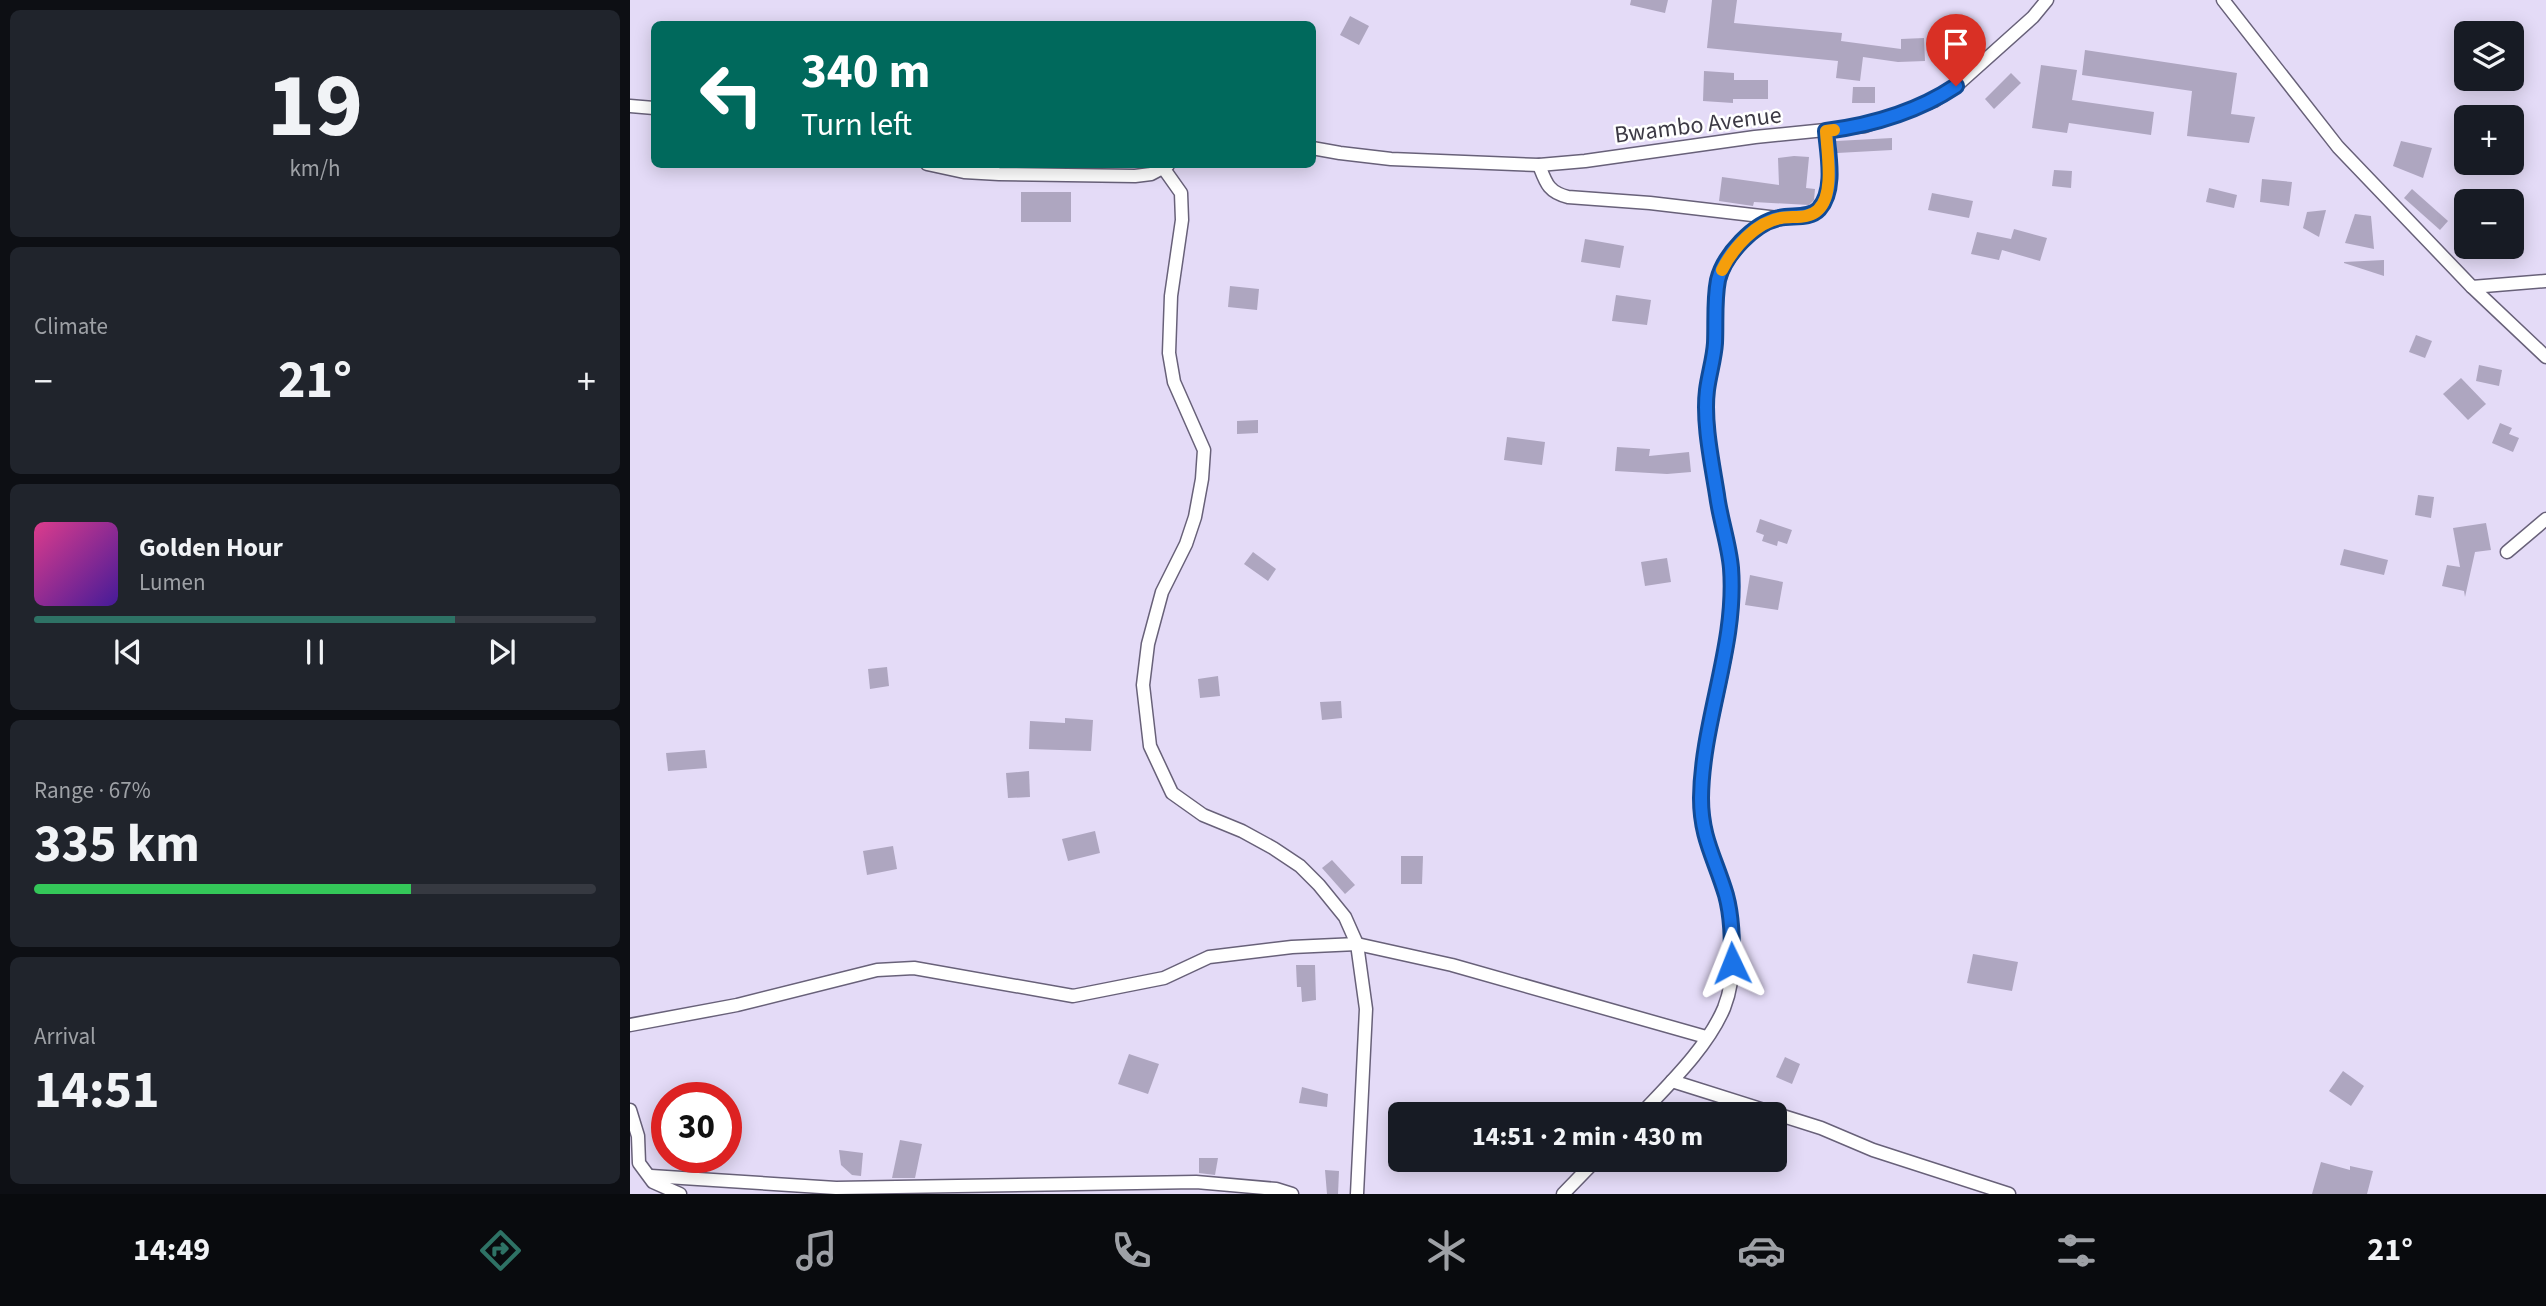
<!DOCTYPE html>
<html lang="en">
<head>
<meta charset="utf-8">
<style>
	body { margin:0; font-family:"Source Sans 3",sans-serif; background:#20242c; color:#f1f3f6; height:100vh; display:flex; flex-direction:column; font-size:26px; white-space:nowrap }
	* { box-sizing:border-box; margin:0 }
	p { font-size:23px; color:#9ea1a6 }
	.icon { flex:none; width:38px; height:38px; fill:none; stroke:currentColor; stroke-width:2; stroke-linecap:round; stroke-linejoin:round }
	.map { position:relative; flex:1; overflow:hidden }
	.sheet { display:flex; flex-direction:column; gap:10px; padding:10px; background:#0d0f14; width:630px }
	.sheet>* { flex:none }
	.top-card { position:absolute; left:21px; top:21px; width:665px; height:147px; border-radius:10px; box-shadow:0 4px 18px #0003; background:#00695c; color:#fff; overflow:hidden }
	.tools { position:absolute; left:1824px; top:21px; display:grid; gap:14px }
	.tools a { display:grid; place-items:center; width:70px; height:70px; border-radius:10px; background:#171b24; box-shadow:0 4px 18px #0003; font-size:35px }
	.speed { position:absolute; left:21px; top:1082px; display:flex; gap:14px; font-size:35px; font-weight:700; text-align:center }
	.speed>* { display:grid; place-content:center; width:91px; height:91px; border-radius:50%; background:#171b24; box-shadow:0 4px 18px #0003; line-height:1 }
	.speed .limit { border:10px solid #d22; background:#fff; color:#111 }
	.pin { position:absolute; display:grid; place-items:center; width:60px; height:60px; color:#fff; margin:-72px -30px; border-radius:50% 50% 50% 0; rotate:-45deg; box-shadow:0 0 7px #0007 }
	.pin .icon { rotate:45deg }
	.me { position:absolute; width:77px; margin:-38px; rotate:358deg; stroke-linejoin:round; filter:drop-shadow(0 0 5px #0008) }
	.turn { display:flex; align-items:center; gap:24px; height:147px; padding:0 35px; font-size:32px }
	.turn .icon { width:91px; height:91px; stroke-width:2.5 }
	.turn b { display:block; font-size:49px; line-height:60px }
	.big { font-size:52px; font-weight:700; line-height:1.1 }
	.sheet .widget { flex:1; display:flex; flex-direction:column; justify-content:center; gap:10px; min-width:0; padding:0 24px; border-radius:10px; background:#20242c }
	.sheet .dial { align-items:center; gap:0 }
	.dial b { font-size:91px; line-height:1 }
	.song { display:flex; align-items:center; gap:21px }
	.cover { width:84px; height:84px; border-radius:10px; background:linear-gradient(135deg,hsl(330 70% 55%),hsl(260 70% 35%)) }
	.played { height:7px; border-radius:4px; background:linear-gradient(90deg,#2e7265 75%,#363941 75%) }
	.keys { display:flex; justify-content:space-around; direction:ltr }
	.heat { display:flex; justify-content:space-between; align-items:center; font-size:38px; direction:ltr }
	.charge { height:10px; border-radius:5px; background:linear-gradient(90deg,#34c759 67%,#363941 0) }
	.trip { position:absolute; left:758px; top:1102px; width:399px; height:70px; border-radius:10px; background:#171b24; box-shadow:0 4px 18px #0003; font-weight:700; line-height:70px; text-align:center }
	.menu { display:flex; height:112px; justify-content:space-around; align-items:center; background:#090b0e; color:#9ea1a6 }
	.menu .icon { width:49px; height:49px }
	.menu .selected { color:#2e7265 }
	.menu b { font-size:32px; color:#f1f3f6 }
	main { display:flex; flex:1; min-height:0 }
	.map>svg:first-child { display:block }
</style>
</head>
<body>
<main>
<section class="sheet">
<div class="widget dial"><b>19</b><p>km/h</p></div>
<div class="widget"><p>Climate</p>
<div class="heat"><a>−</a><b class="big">21°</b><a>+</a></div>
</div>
<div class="widget">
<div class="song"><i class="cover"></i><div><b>Golden Hour</b><p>Lumen</p></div></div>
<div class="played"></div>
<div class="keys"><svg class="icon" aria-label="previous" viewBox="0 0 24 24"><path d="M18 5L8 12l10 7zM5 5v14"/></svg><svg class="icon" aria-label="pause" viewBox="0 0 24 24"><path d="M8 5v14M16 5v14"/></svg><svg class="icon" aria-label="next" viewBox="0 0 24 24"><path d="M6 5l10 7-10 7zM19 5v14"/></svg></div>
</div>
<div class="widget"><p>Range · 67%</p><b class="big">335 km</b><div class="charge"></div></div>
<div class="widget"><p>Arrival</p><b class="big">14:51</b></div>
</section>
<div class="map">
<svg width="1916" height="1194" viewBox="0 0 1916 1194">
	<rect width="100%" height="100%" fill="#e4dbf7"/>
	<g fill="#aea6c0">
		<polygon points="1001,0 1038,0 1035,13 1000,5"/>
		<polygon points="1082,0 1107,0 1104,23 1212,33 1211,41 1271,49 1271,39 1294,38 1295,61 1268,62 1233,57 1230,81 1206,78 1208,61 1077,48"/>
		<polygon points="720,16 739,26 729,45 710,35"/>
		<polygon points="1455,50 1607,73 1601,114 1625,117 1619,143 1557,136 1562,91 1452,75"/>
		<polygon points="1411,65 1447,70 1442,100 1524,112 1521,135 1439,123 1437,133 1402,128"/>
		<polygon points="1074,71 1104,73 1104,80 1138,80 1138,99 1103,99 1103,103 1073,101"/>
		<polygon points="1381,73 1391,83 1364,109 1355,99"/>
		<polygon points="1223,87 1245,87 1245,103 1222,103"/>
		<polygon points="1262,138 1262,150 1207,153 1206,141"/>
		<polygon points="1771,141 1802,148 1793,178 1763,166"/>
		<polygon points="1164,156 1179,157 1176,188 1185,189 1184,200 1179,205 1124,202 1123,206 1089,201 1092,177 1149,185 1148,158"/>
		<polygon points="1424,170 1442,171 1441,188 1422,186"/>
		<polygon points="1632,179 1662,182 1659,206 1630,202"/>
		<polygon points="1579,188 1607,195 1604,208 1576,202"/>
		<polygon points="1782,189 1818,221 1810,230 1774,198"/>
		<rect x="391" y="192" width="50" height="30"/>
		<polygon points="1302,193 1343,201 1339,218 1298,210"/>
		<polygon points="1696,210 1689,237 1673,228 1677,212"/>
		<polygon points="1725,214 1741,216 1744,249 1715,243"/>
		<polygon points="1384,229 1417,238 1410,261 1372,250 1369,260 1341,254 1347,232 1381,239"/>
		<polygon points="955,239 994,246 990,268 951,262"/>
		<polygon points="1754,260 1754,276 1714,263 1714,262"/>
		<polygon points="600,286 629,289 627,310 598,307"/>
		<polygon points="986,295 1021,300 1017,325 982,321"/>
		<polygon points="1786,335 1802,341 1795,358 1779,352"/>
		<polygon points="1849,365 1872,370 1869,386 1846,381"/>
		<polygon points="1831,378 1856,404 1838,420 1813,394"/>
		<polygon points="628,420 628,433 607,434 607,421"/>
		<polygon points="1870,423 1882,428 1879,434 1889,438 1883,452 1862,443"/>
		<polygon points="877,437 915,442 912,465 874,460"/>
		<polygon points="987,447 1020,449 1019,456 1059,452 1061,472 1037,474 985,471"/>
		<polygon points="1788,495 1804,497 1801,518 1785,515"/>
		<polygon points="1130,519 1162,530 1157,544 1148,541 1147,546 1132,541 1134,535 1126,532"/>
		<polygon points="1856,523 1861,550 1845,552 1835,597 1834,591 1812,586 1817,565 1830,567 1823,528"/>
		<polygon points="1714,549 1758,560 1754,575 1710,565"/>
		<polygon points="623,552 646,569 638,581 614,564"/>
		<polygon points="1037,558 1041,582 1015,586 1011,562"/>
		<polygon points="1120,575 1153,582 1148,610 1115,605"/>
		<polygon points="257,667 259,686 240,689 238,669"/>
		<polygon points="588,676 590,696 570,698 568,679"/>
		<polygon points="711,701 712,718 692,720 690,702"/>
		<polygon points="435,718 463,720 461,751 399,749 400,721 435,723"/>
		<polygon points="75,750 77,768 38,771 36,753"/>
		<polygon points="399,771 400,797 378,798 376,773"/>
		<polygon points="465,831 470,853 438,861 432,839"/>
		<polygon points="263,846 267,869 237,875 233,851"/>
		<polygon points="771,856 793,856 792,884 771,884"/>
		<polygon points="702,860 725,885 715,894 692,868"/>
		<polygon points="1343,954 1388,962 1382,991 1337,983"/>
		<polygon points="666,965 685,965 686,1000 672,1002 671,987 667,987"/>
		<polygon points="499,1054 529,1064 518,1094 488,1084"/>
		<polygon points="1155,1057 1170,1064 1162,1084 1146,1077"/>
		<polygon points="1713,1071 1734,1086 1721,1106 1699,1091"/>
		<polygon points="672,1087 698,1094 697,1107 669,1103"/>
		<polygon points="270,1140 292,1144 285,1178 262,1178"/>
		<polygon points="209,1150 233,1153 231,1176 222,1175 211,1165"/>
		<polygon points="569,1158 588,1158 585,1175 569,1173"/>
		<polygon points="1691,1162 1720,1170 1720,1166 1743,1171 1737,1194 1682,1194"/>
		<polygon points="695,1170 709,1171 708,1194 697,1194"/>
	</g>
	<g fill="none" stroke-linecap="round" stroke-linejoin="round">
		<g stroke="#686179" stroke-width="15">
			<g id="street">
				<polyline points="1593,0 1708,147 1842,287 1916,357"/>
				<polyline points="0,106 24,108"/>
				<polyline points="682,148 710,153 761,159 909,165 955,161 1125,137 1235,126 1304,101 1326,86 1403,17 1417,0"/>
				<polyline points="297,164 334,172 369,174 505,176 521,174 538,165"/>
				<path d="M 909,165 C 916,183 918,192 938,197 L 1020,203 L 1148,218"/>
				<polyline points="534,169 551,193 552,220 541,296 539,353 544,382 574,450 572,479 565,517 556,544 532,592 518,644 513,685 520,746 542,793 573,815 612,831 643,848 670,866 689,885 715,917 727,944 736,1009 727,1194"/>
				<polyline points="1842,287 1916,281"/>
				<polyline points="1877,552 1916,519"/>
				<polyline points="0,1025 107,1005 247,970 284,968 443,996 534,978 579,957 662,947 727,944 822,965 1076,1037"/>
				<polyline points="1042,1081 1191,1128 1243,1150 1379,1194"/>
				<polyline points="0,1110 8,1136 9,1163 23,1182 50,1194"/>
				<path d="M 1010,1115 C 1039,1084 1077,1048 1094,1008 C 1107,975 1105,928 1096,894 C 1085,857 1070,836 1071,795 C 1074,725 1102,659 1102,590 C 1102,558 1092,529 1087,498 C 1081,465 1076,429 1077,395 C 1077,381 1082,366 1084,352 C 1088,320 1079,285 1100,257 C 1112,241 1130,222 1151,218 C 1162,216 1178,219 1187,210 C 1205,195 1198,152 1196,131"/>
				<polyline points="21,1176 206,1188 566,1182 646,1189 662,1194"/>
				<polyline points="933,1194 966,1160"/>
			</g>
		</g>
		<use href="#street" stroke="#fff" stroke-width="12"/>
	</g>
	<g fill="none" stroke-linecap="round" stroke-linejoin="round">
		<g stroke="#114b97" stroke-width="18">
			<path id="route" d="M 1102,963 C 1102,940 1102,917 1096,895 C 1085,858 1071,838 1071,798 C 1072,720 1107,646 1101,568 C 1099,544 1090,519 1087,495 C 1082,463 1073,422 1077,390 C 1079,374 1084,359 1085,343 C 1086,322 1084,301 1088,280 C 1094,255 1124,223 1149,218 C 1162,215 1180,219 1189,209 C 1206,190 1198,154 1196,131 C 1242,125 1287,112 1326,86"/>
		</g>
		<use href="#route" stroke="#1a73e8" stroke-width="12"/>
		<path stroke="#f59e0b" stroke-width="12" d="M 1092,270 C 1103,248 1126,222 1151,218 C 1163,216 1179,219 1188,210 C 1205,195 1197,152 1196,131 L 1204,130"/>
	</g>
	<g text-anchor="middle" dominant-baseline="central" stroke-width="5" stroke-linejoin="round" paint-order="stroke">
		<g font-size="24" fill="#3d3a45" stroke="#fff">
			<text transform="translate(1068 125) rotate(-7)">Bwambo Avenue</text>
		</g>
	</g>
</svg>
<div class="tools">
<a><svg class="icon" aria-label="layers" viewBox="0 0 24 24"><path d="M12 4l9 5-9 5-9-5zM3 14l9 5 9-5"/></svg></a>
<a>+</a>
<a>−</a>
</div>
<div class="speed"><div class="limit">30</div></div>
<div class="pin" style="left:1326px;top:86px;background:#d93025"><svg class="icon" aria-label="arrive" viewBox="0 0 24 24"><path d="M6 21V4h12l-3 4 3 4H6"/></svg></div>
<svg class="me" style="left:1102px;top:963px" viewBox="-20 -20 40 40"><path d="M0-17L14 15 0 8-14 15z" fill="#1a73e8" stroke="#fff" stroke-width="4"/></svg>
<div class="trip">14:51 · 2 min · 430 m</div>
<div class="top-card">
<div class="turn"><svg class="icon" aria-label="left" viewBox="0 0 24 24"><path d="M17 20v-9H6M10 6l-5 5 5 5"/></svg><div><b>340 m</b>Turn left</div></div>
</div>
</div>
</main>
<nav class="menu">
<b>14:49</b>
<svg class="icon selected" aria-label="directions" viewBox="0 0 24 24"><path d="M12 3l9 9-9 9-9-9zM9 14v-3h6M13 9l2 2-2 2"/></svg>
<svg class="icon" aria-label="music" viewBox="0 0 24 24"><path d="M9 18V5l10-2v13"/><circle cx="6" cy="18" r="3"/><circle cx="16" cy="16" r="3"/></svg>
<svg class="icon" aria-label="phone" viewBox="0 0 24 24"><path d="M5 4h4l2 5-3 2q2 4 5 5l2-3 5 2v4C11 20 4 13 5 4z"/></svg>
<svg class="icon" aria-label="climate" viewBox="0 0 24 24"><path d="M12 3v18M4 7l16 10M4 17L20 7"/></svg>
<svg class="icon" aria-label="car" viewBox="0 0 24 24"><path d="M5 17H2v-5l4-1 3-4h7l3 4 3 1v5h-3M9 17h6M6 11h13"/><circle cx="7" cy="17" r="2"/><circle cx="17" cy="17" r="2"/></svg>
<svg class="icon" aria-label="filters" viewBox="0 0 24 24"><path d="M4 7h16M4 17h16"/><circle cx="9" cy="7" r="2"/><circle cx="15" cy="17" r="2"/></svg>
<b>21°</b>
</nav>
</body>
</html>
